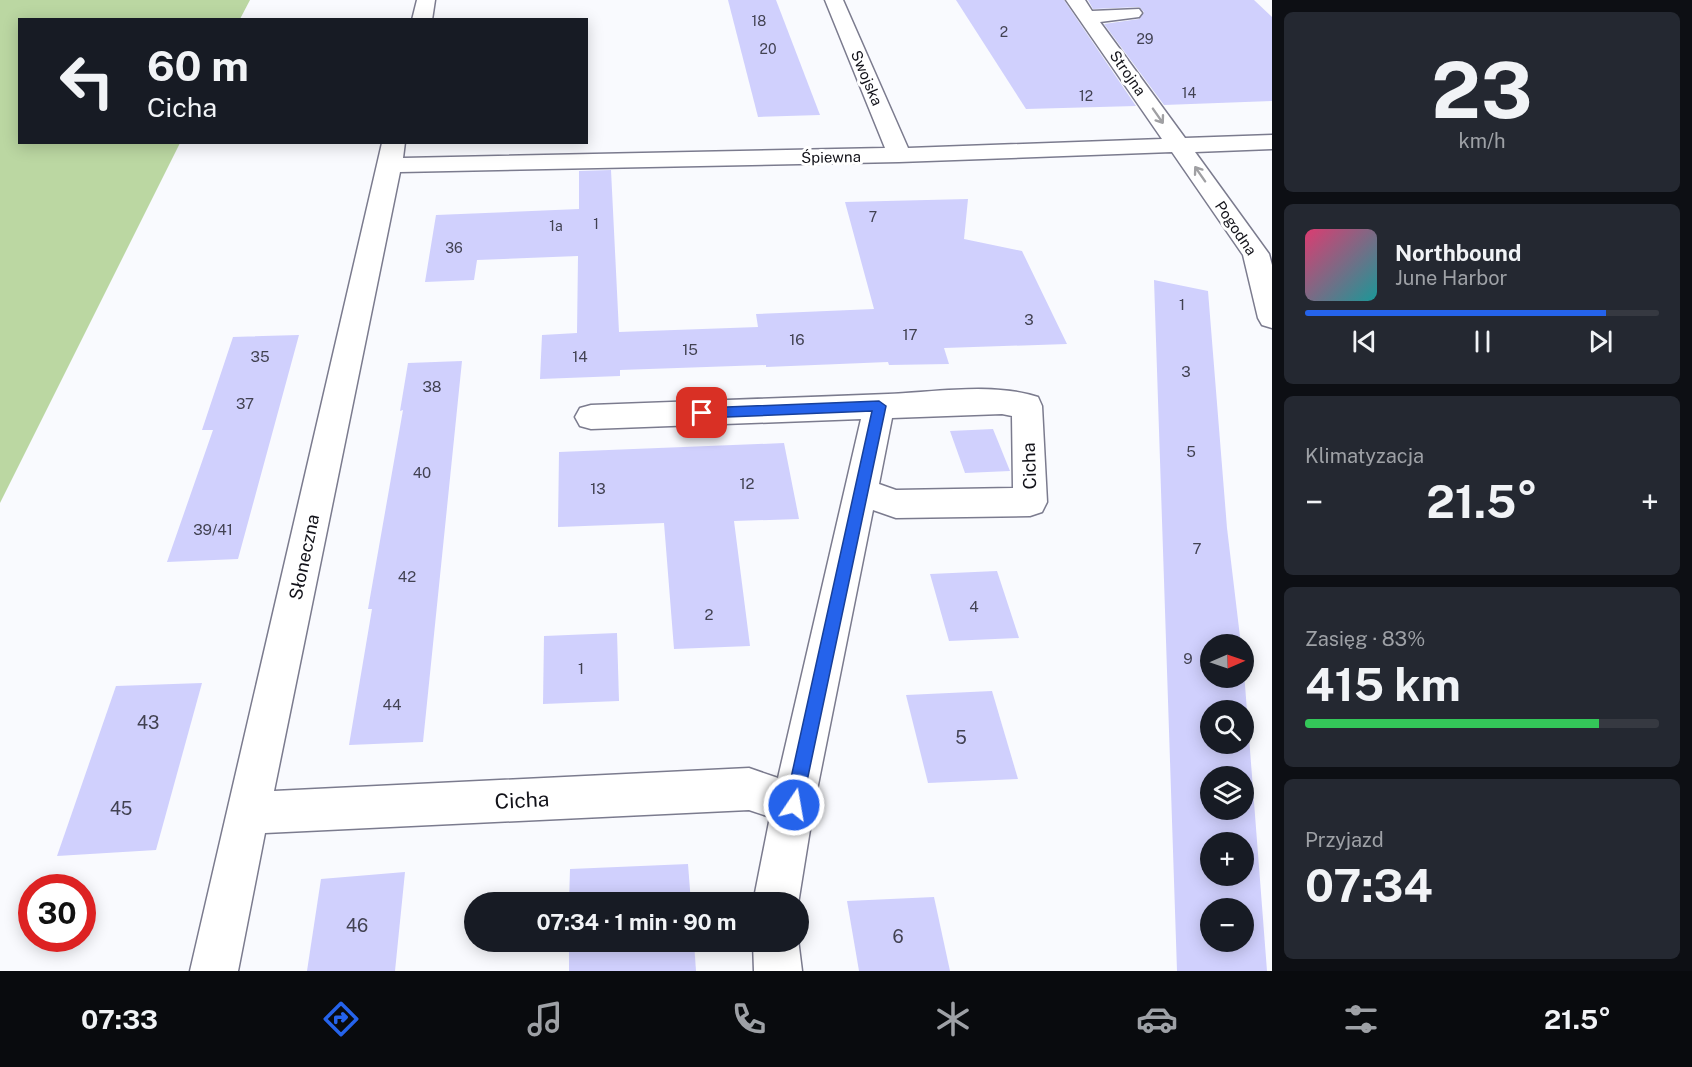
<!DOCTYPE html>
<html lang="pl">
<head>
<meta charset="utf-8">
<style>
	body { margin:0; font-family:"Public Sans",sans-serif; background:#242831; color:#f1f3f6; height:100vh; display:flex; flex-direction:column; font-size:22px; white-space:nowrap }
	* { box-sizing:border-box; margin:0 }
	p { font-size:20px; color:#9ea1a6 }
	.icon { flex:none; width:33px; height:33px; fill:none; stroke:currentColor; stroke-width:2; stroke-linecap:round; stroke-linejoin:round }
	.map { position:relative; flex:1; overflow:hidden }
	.side { display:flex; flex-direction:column; gap:12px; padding:12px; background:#0d0f14; width:420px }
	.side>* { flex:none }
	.banner { position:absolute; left:18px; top:18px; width:570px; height:126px; border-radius:0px; box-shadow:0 3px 15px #0003; background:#171b24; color:#f1f3f6; overflow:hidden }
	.needle { width:39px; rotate:88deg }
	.tools { position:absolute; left:1200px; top:634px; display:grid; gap:12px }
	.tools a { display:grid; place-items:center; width:54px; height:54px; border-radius:50%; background:#171b24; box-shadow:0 3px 15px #0003; font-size:30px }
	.speed { position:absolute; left:18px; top:874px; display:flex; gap:12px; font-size:30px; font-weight:700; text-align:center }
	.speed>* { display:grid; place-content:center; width:78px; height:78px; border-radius:50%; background:#171b24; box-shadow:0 3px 15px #0003; line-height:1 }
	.speed .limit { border:9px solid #d22; background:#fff; color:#111 }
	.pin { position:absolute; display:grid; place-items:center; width:51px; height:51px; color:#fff; margin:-26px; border-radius:12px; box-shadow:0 3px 9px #0006 }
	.me { position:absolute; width:66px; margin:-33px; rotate:12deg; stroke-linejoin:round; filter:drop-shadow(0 0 4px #0008) }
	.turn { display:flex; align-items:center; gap:21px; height:126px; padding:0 30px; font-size:27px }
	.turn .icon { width:78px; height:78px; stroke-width:2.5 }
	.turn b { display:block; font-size:42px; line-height:51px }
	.big { font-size:45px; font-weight:700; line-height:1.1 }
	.side .card { flex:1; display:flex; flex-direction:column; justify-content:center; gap:9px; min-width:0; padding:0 21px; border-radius:9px; background:#242831 }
	.side .dial { align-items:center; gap:0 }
	.dial b { font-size:78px; line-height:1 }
	.song { display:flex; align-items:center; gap:18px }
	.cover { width:72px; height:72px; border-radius:9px; background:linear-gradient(135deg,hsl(340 70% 55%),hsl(180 70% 35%)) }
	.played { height:6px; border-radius:3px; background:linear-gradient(90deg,#2563eb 85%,#363941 85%) }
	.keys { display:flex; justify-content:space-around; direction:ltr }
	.heat { display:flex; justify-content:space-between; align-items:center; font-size:33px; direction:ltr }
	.charge { height:9px; border-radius:4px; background:linear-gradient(90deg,#34c759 83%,#363941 0) }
	.trip { position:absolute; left:464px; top:892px; width:345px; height:60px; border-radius:30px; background:#171b24; box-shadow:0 3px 15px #0003; font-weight:700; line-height:60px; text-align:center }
	.menu { display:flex; height:96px; justify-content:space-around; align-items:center; background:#090b0e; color:#9ea1a6 }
	.menu .icon { width:42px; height:42px }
	.menu .selected { color:#2563eb }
	.menu b { font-size:27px; color:#f1f3f6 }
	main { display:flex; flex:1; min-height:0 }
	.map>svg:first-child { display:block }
</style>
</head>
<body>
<main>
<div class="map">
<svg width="1272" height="971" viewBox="0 0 1272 971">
	<rect width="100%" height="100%" fill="#f9fafe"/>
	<polygon fill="#bbd7a2" points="0,0 250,0 240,19 20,20 20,142 180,143 0,503"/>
	<g fill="#d0d0fd" fill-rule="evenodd">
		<polygon points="728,0 776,0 820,115 758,117"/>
		<polygon points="956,0 1064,0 1136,106 1026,109"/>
		<polygon points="1088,0 1254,0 1272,17 1272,101 1164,105 1104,24 1139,19 1144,12 1139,7 1093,9"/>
		<polygon points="611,170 619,332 758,327 756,314 874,309 845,202 968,199 964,239 1022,251 1067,344 944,348 949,364 889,365 888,362 766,367 766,365 620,370 620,376 540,379 542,335 577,333 578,256 477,260 474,280 425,282 436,215 579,209 579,171"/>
		<path d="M 1154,280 L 1208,291 L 1227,528 L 1241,645 L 1210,645 L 1210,678 L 1244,678 L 1244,672 L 1267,971 L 1177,971 ZM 1210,711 L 1244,711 L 1244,744 L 1210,744 ZM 1210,777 L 1244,777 L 1244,810 L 1210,810 ZM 1210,843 L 1244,843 L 1244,876 L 1210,876 ZM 1210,909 L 1244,909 L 1244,942 L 1210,942 Z"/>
		<polygon points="299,335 238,559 167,562 213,430 202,430 233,337"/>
		<polygon points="462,361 423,742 349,745 372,609 368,609 403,410 400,411 408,363"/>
		<polygon points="993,429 1010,471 965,473 950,431"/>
		<polygon points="784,443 799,519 734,521 750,646 674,649 664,523 558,527 559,452"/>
		<polygon points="997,571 1019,638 949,641 930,574"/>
		<polygon points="617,633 619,701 543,704 544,636"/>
		<polygon points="202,683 156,850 57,856 116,686"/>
		<polygon points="992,691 1018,779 928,783 906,695"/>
		<polygon points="688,864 691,903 569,903 570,869"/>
		<polygon points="405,872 395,971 307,971 321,879"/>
		<polygon points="934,897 950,971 859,971 847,901"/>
		<polygon points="569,942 694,942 696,971 569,971"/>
	</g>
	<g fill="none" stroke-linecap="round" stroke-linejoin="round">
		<g stroke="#7b7b8e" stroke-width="3">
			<g id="minor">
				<polygon points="417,0 435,0 432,20 412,20"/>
				<path d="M 825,0 L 843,0 L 908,148 L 1162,139 L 1066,0 L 1085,0 L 1092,11 L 1139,9 L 1142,13 L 1139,17 L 1100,22 L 1185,138 L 1272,135 L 1272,149 L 1195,152 L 1269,254 L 1272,265 L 1272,328 L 1262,325 L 1258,318 L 1243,255 L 1172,152 L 899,162 L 400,172 L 274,791 L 749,768 L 778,778 L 861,419 L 591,429 L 580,426 L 575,417 L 580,408 L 591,405 C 690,401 789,398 888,394 C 936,392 992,382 1038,397 L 1042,406 L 1047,502 L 1042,512 L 1030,516 L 896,518 L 873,510 L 814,805 L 798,904 L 753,903 L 770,817 L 749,810 L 265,833 L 238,971 L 190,971 L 382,143 L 405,142 L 403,158 L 885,148 ZM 1002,414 L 1012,416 L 1013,488 L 896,490 L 879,484 L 892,418 Z"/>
				<polygon points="798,939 802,971 754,971 753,942 798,942"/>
			</g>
		</g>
		<use href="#minor" fill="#fff" fill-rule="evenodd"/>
	</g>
	<defs><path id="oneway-shaft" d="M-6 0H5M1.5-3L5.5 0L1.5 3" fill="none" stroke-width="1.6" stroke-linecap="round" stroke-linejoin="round" transform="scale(1.5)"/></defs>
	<g stroke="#a0a0a3">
		<use href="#oneway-shaft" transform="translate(1158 116) rotate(55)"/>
		<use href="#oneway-shaft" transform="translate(1200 174) rotate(-125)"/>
	</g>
	<polygon fill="#2563eb" stroke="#184099" stroke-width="1.5" points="879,401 886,406 802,805 800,811 794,813 787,811 785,805 872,411 702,418 696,413 702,408"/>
	<g text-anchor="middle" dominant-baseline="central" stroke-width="6" stroke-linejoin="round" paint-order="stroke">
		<g font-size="14" fill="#424252">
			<text x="759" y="21">18</text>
			<text x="1004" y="32">2</text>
			<text x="1145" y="39">29</text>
			<text x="768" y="49">20</text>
			<text x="1189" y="93">14</text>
			<text x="1086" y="96">12</text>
			<text x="873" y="217">7</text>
			<text x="596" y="224">1</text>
			<text x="556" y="226">1a</text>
			<text x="454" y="248">36</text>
		</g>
		<g font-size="15" fill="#121219" stroke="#fff">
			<text transform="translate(1128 73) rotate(55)">Strojna</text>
			<text transform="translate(867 78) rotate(67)">Swojska</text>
			<text transform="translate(831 157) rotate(-1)">Śpiewna</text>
			<text transform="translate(1236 228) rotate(56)">Pogodna</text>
		</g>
		<g font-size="15" fill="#424252">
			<text x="1182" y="304">1</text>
			<text x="1029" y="319">3</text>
			<text x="910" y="334">17</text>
			<text x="797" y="339">16</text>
			<text x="690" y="349">15</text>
			<text x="260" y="356">35</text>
			<text x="580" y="356">14</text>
			<text x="1186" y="371">3</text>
			<text x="432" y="386">38</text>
			<text x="245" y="403">37</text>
			<text x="1191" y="451">5</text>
			<text x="422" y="472">40</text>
			<text x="747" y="483">12</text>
			<text x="598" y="488">13</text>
			<text x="213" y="529">39/41</text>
			<text x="1197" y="548">7</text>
			<text x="407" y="576">42</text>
			<text x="974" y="606">4</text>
			<text x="709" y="614">2</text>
			<text x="1188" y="658">9</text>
			<text x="581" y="668">1</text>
			<text x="392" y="704">44</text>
		</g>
		<g font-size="18" fill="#121219" stroke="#fff">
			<text transform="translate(1029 466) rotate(-92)">Cicha</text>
			<text transform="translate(304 557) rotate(-78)">Słoneczna</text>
		</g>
		<g font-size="18" fill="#424252">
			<text x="148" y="722">43</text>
			<text x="961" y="737">5</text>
			<text x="121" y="808">45</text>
			<text x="357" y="925">46</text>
			<text x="898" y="936">6</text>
		</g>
		<g font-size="21" fill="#121219" stroke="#fff">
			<text transform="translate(522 800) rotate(-3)">Cicha</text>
		</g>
	</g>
</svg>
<div class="tools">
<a><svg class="needle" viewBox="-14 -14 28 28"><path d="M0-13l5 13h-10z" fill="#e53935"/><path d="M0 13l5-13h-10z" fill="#9ea1a6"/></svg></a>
<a><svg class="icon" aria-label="search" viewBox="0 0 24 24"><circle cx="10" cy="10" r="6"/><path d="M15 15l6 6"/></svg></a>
<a><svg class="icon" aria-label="layers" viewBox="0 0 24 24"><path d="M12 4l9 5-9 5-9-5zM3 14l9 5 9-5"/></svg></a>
<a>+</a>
<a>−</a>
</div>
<div class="speed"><div class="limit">30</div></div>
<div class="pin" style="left:702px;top:413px;background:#d93025"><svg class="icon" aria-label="arrive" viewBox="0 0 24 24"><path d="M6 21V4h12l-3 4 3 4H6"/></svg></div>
<svg class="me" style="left:794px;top:805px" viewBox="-20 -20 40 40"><circle r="17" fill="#2563eb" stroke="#fff" stroke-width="3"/><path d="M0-11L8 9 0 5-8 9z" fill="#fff"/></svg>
<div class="trip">07:34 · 1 min · 90 m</div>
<div class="banner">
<div class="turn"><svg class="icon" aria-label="left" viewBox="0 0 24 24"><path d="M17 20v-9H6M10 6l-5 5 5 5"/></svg><div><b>60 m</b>Cicha</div></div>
</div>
</div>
<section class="side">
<div class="card dial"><b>23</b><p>km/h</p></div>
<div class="card">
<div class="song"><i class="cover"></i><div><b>Northbound</b><p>June Harbor</p></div></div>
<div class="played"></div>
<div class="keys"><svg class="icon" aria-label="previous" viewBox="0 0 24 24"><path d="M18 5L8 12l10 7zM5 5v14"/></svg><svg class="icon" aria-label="pause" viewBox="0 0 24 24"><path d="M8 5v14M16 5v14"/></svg><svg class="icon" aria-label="next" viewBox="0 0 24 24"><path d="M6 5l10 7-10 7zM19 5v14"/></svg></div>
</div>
<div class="card"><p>Klimatyzacja</p>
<div class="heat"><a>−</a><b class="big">21.5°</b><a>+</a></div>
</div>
<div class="card"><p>Zasięg · 83%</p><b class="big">415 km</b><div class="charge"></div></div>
<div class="card"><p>Przyjazd</p><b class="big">07:34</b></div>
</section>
</main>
<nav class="menu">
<b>07:33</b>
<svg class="icon selected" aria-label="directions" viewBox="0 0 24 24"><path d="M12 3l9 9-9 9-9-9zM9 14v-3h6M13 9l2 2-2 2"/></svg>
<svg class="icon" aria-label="music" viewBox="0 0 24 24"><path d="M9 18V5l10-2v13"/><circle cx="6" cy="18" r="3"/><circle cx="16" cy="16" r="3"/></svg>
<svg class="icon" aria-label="phone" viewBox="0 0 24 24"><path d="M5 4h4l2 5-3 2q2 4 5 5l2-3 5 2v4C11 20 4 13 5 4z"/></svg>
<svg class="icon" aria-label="climate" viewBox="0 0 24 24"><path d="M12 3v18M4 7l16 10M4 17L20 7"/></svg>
<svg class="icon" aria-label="car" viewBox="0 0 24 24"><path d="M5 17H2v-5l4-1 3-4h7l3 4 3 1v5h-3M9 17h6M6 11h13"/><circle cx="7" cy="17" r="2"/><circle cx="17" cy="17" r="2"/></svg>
<svg class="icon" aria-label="filters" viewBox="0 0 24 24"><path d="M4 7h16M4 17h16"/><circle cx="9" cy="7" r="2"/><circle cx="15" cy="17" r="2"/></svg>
<b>21.5°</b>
</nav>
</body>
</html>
